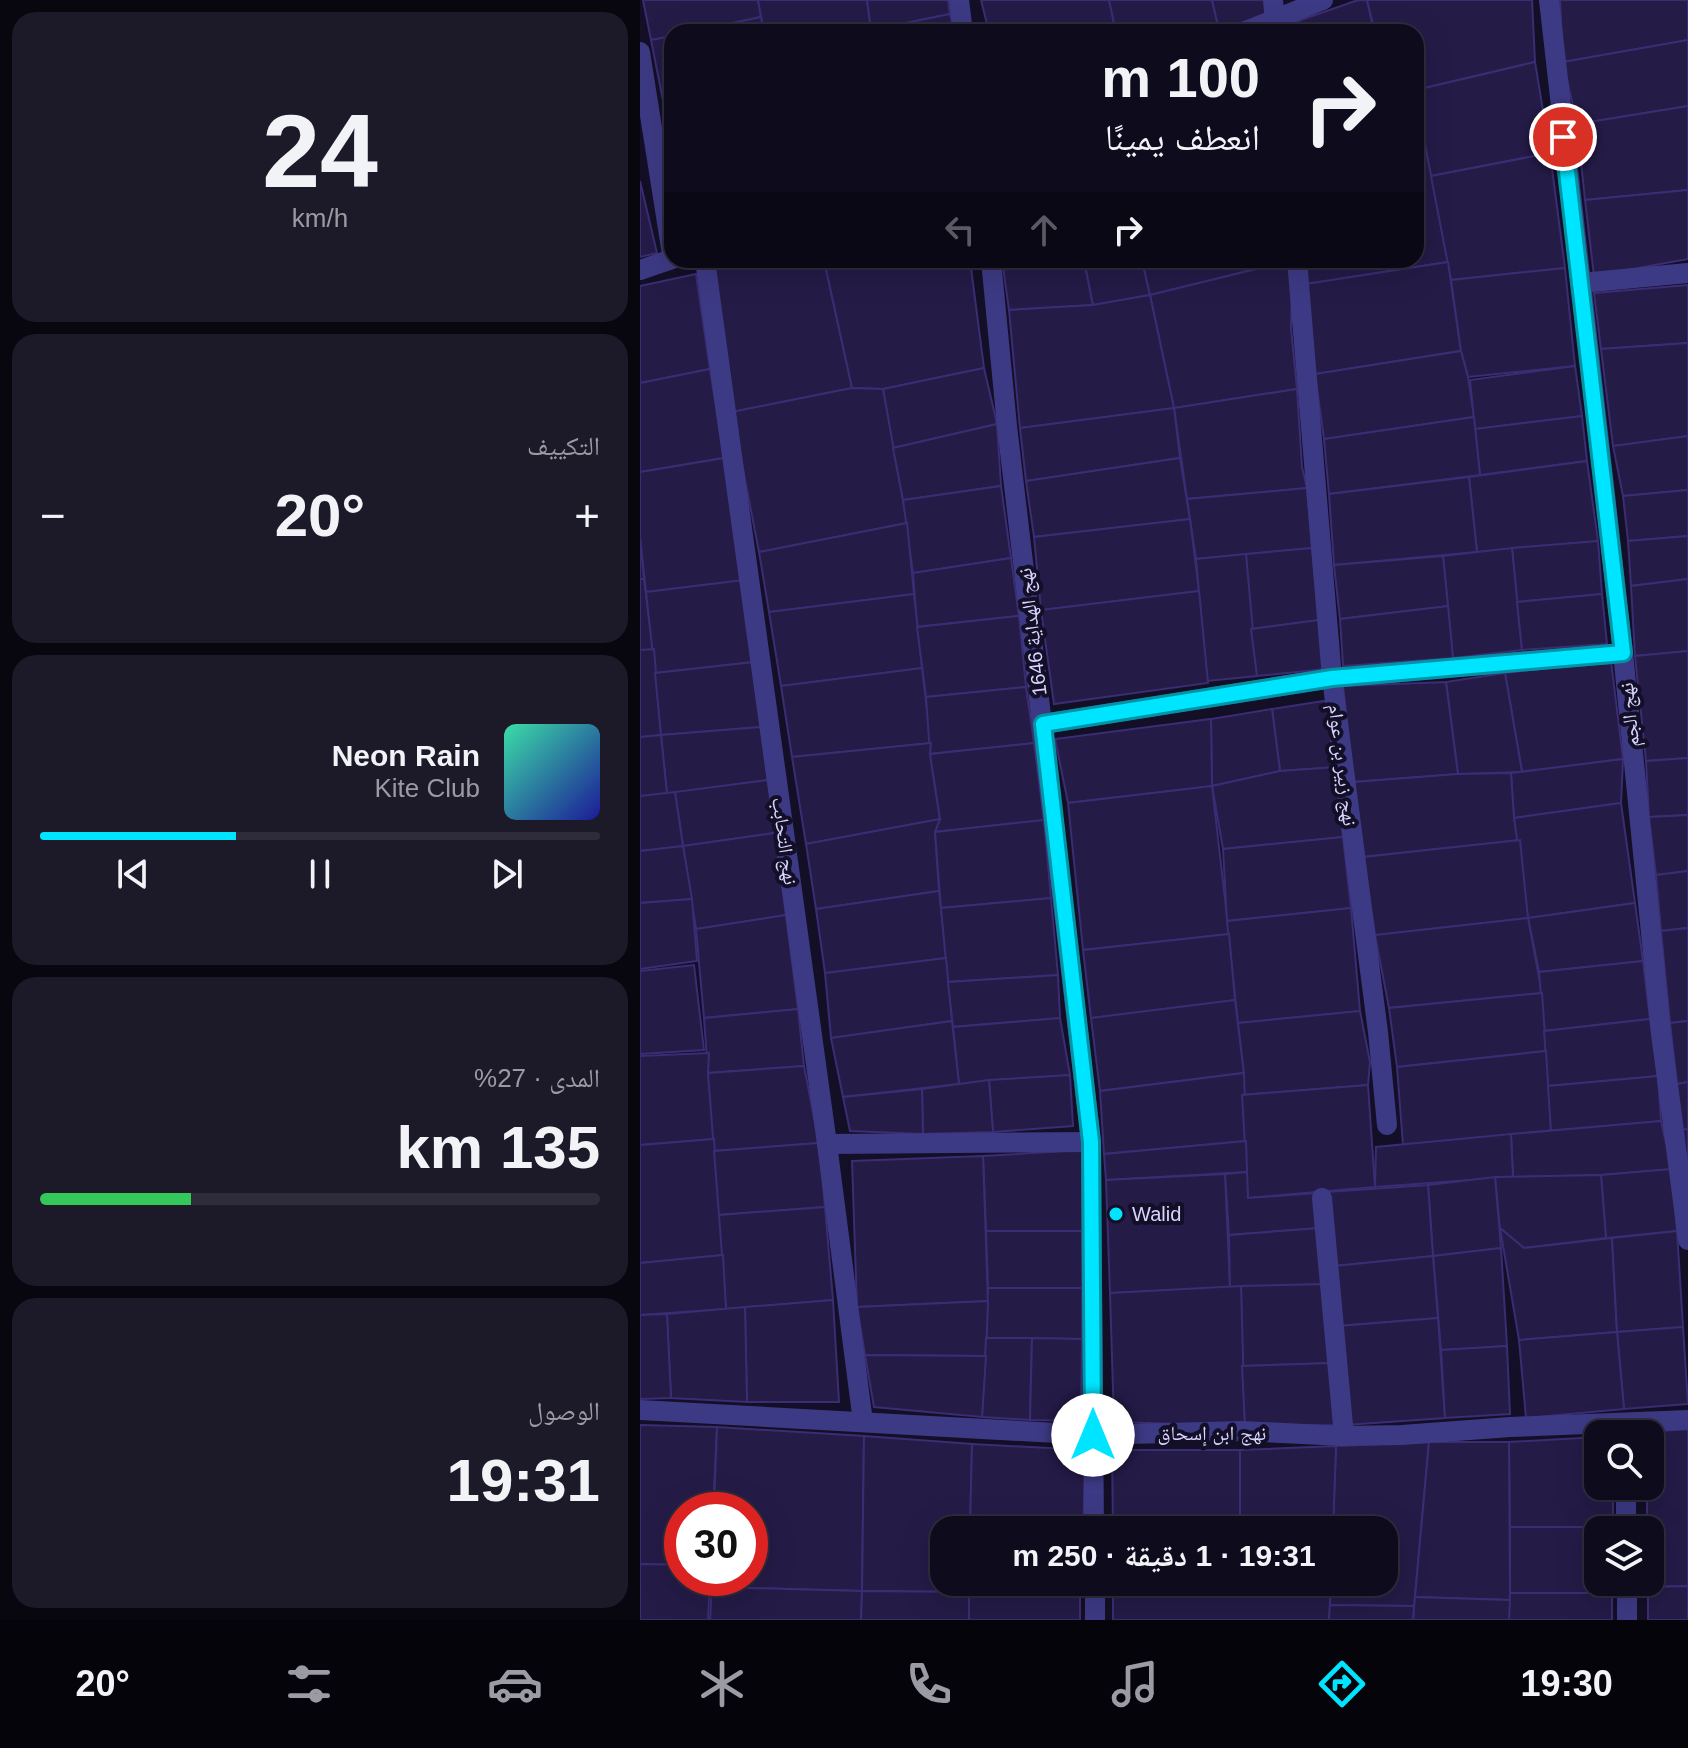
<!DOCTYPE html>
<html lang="ar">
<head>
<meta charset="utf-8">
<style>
	body { margin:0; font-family:Arial,"Noto Naskh Arabic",sans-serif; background:#1c1929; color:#f1f3f6; direction:rtl; height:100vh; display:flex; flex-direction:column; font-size:30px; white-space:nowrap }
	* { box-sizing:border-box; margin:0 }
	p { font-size:26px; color:#9b9ba3 }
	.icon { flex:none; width:44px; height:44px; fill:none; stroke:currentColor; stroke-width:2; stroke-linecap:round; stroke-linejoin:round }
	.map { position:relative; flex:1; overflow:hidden; direction:ltr }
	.panel { display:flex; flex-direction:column; gap:12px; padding:12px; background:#08060f; width:640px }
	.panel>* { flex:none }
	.banner { position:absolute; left:24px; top:24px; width:760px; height:244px; border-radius:24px; box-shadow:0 8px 32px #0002,0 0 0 2px #2e2b3b; direction:rtl; background:#0e0b1c; color:#f1f3f6; overflow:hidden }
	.controls { position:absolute; left:944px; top:1420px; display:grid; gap:16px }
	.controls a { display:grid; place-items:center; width:80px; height:80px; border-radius:16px; background:#0e0b1c; box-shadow:0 8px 32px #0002,0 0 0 2px #2e2b3b; font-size:40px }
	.speed { position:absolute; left:24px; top:1492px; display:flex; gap:16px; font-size:40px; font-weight:700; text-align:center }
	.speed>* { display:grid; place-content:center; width:104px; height:104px; border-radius:50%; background:#0e0b1c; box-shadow:0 8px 32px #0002,0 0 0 2px #2e2b3b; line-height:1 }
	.speed .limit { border:12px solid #d22; background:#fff; color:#111 }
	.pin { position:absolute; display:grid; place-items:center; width:68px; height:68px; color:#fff; margin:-34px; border:4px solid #fff; border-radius:50%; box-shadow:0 2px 8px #0007 }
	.me { position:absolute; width:88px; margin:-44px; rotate:0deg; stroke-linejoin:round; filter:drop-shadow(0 0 6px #0008) }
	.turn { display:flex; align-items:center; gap:28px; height:168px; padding:0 32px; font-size:36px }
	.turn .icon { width:104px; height:104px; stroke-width:2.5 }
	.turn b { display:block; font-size:56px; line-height:68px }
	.lanes { display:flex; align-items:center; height:76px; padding:0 32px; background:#0003; justify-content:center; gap:40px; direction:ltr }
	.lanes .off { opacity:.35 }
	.big { font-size:60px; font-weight:800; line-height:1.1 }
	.panel .card { flex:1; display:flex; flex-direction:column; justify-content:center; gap:12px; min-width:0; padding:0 28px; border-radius:24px; background:#1c1929 }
	.panel .dial { align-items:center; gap:0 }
	.dial b { font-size:104px; line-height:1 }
	.song { display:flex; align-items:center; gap:24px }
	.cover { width:96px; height:96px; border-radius:12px; background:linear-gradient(135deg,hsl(160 70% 55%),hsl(240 70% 35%)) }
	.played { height:8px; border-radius:4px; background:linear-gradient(90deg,#00e5ff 35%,#2e2b3b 35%) }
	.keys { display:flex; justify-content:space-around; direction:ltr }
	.heat { display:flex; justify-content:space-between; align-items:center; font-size:44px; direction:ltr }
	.charge { height:12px; border-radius:6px; background:linear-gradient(90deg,#34c759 27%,#2e2b3b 0) }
	.trip { position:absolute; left:290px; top:1516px; width:468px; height:80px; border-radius:24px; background:#0e0b1c; box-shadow:0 8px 32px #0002,0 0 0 2px #2e2b3b; font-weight:800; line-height:80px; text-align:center; direction:rtl }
	.dock { display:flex; height:128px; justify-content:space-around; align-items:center; background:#06040b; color:#9b9ba3 }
	.dock .icon { width:56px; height:56px }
	.dock .active { color:#00e5ff }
	.dock b { font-size:36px; color:#f1f3f6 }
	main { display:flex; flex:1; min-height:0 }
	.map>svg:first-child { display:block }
</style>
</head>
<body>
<main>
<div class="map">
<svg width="1048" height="1620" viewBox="0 0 1048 1620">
	<rect width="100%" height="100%" fill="#130f26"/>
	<g fill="#241b47" stroke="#3b2d73" stroke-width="2">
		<polygon points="3,0 118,0 121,17 50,32 32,32 32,36 11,40"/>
		<polygon points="118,0 227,0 231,30 124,32"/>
		<polygon points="227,0 308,0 310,14 231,30"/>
		<polygon points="341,0 469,0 476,32 349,32"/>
		<polygon points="469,0 572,0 579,30 476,32"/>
		<polygon points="572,0 628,0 630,14 579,30"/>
		<polygon points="718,0 727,0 734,32 641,32 641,27"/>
		<polygon points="727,0 892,0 895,62 776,90 776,32 735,32"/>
		<polygon points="920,0 1048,0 1048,40 923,62"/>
		<polygon points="310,14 314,32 232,32 231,30"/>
		<polygon points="121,17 124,32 50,32"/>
		<polygon points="32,36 32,125 28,126 11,40"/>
		<polygon points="1048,40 1048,106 937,124 923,62"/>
		<polygon points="895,62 910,153 791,176 784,140 776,142 776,90"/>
		<polygon points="1048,106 1048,190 945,200 937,124"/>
		<polygon points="784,140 808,262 666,284 664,260 776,260 776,142"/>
		<polygon points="910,153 925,268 811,280 791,176"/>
		<polygon points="0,181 17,253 0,257"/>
		<polygon points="1048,190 1048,259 954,276 945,200"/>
		<polygon points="74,260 184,260 212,388 92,412"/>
		<polygon points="184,260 330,260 344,368 243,389 212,388"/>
		<polygon points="362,260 444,260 453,305 369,310"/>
		<polygon points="444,260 502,260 510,295 453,305"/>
		<polygon points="502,260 653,260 510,295"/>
		<polygon points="653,260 651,328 657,389 534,408 510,295"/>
		<polygon points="808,262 821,351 675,374 666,284"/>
		<polygon points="925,268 935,366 828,377 821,351 811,280"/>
		<polygon points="56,274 70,369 0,383 0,286"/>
		<polygon points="1048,285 1048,343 961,349 954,293"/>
		<polygon points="510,295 534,408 380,428 369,310 453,305"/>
		<polygon points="1048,343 1048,436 973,446 961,349"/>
		<polygon points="821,351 828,377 834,417 684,439 675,374"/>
		<polygon points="935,366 942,416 835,429 830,380"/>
		<polygon points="344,368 357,424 253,448 243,389"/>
		<polygon points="70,369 84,458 0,472 0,383"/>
		<polygon points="212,388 243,389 267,523 119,552 92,412"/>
		<polygon points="657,389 662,467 667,488 547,499 534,408"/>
		<polygon points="534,408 540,458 386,481 380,428"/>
		<polygon points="942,416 947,461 840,475 835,429"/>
		<polygon points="834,417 840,475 689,494 684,439"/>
		<polygon points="357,424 361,486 263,500 253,448"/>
		<polygon points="1048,436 1048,490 983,496 973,446"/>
		<polygon points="84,458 104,580 6,592 0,537 0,472"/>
		<polygon points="540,458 550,519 394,537 386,481"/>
		<polygon points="947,461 958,541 837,552 829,477"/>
		<polygon points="829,477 837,552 694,565 689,494"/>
		<polygon points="361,486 371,558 273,573 263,500"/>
		<polygon points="667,488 672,548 556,559 547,499"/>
		<polygon points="1048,490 1048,536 988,541 983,496"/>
		<polygon points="550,519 559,591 401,610 394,537"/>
		<polygon points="267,523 274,594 129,612 119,552"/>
		<polygon points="1048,536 1048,579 991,586 988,541"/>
		<polygon points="0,537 4,579 0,579"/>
		<polygon points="958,541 962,594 877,602 872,548"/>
		<polygon points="672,548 679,620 611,629 606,554"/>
		<polygon points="872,548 882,650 813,658 803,556"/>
		<polygon points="606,554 617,676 567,681 556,559"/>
		<polygon points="803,556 808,606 700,619 694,565"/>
		<polygon points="371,558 379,616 277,627 273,573"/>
		<polygon points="0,579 4,579 13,650 0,651"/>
		<polygon points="1048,579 1048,651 995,656 991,586"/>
		<polygon points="104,580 114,662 15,673 6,592"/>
		<polygon points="559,591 568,683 414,704 401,610"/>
		<polygon points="274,594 282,668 141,686 129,612"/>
		<polygon points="962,594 967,644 882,650 877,602"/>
		<polygon points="808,606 813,658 703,666 700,619"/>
		<polygon points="379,616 386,687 286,697 277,627"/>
		<polygon points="679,620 685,669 617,676 611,629"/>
		<polygon points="14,649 21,735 0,737 0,650"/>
		<polygon points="1048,651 1048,758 1006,761 995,656"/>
		<polygon points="971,661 983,759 882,772 865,673"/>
		<polygon points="114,662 121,727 21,735 15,673"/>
		<polygon points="282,668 291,743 152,757 141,686"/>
		<polygon points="865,673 882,772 818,774 806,682"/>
		<polygon points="806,682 818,774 714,782 703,686"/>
		<polygon points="386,687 394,743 290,754 286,697"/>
		<polygon points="690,700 697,767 640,771 632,709"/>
		<polygon points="632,709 640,771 572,786 571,719"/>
		<polygon points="571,719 572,786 428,803 415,739"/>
		<polygon points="121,727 128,780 27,794 21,735"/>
		<polygon points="21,735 27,794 0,797 0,737"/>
		<polygon points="291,743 290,754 300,819 166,844 152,757"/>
		<polygon points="394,743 404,820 295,832 300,819 290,754"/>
		<polygon points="1048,758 1048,815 1009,817 1006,761"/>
		<polygon points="983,759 981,803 874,818 871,773"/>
		<polygon points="697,767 703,837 583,849 572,786 640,771"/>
		<polygon points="871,773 874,818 880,840 723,857 714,782 818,774"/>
		<polygon points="128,780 135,833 43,846 35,792"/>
		<polygon points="572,786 589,934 443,950 428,803"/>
		<polygon points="35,792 43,846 0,851 0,796"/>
		<polygon points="981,803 995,903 888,918 874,818"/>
		<polygon points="1048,815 1048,871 1016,875 1009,817"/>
		<polygon points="300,819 295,832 299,891 176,909 166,844"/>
		<polygon points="404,820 411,898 301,908 295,832"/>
		<polygon points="135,833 146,915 56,929 43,846"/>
		<polygon points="703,837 711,908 587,921 583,849"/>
		<polygon points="880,840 888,918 735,935 723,857"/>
		<polygon points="43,846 52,899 0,903 0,851"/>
		<polygon points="1048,871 1048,928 1021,931 1016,875"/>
		<polygon points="299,891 306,958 185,973 176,909"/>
		<polygon points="411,898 418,975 308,982 301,908"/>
		<polygon points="52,899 57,961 0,969 0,903"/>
		<polygon points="995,903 1003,961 899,972 888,918"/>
		<polygon points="711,908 720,1011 598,1023 587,921"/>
		<polygon points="146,915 158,1009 64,1018 56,929"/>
		<polygon points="888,918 902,993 749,1008 735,935"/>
		<polygon points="1048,928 1048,1021 1030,1023 1021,931"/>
		<polygon points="589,934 595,1000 451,1018 443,950"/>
		<polygon points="306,958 312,1021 191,1038 185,973"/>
		<polygon points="1003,961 1010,1019 904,1031 899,972"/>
		<polygon points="54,965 64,1050 0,1054 0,971"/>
		<polygon points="418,975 420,1018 313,1027 308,982"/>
		<polygon points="902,993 906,1051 757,1067 749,1008"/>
		<polygon points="595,1000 604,1073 460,1091 451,1018"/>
		<polygon points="158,1009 164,1066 68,1073 64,1018"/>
		<polygon points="720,1011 730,1062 728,1085 602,1095 604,1073 598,1023"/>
		<polygon points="420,1018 430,1075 319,1084 313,1027"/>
		<polygon points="1010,1019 1018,1076 908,1086 904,1031"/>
		<polygon points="312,1021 319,1084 203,1097 191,1038"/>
		<polygon points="1048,1021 1048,1082 1037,1084 1030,1023"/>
		<polygon points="906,1051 911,1131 763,1145 757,1067"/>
		<polygon points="69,1053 68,1073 74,1139 0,1145 0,1056"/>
		<polygon points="164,1066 179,1143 74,1151 68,1073"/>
		<polygon points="604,1073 606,1141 464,1154 460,1091"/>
		<polygon points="430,1075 433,1126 353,1132 349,1080"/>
		<polygon points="1018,1076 1021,1121 911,1131 908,1086"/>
		<polygon points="349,1080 353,1132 283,1134 282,1089"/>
		<polygon points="1048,1082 1048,1129 1043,1130 1037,1084"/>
		<polygon points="728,1085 735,1187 608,1198 602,1095"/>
		<polygon points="282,1089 283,1134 210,1131 203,1097"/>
		<polygon points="1021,1121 1032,1169 961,1175 873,1177 871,1134"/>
		<polygon points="1048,1129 1048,1181 1043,1130"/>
		<polygon points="871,1134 873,1177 735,1187 736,1147"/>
		<polygon points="74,1139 83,1255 0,1263 0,1145"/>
		<polygon points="606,1141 607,1172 466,1180 464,1154"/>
		<polygon points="179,1143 185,1207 79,1215 74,1151"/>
		<polygon points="443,1150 442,1231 346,1231 343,1156"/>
		<polygon points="343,1156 348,1301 217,1307 212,1161"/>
		<polygon points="1032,1169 1037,1231 966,1238 961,1175"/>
		<polygon points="607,1172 608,1198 677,1193 680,1228 589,1235 585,1174"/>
		<polygon points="585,1174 590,1288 470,1293 466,1180"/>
		<polygon points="961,1175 966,1238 884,1248 860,1228 855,1177"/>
		<polygon points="855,1177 861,1248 793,1256 788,1185"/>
		<polygon points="788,1185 793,1256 695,1266 687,1192"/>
		<polygon points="185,1207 193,1300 86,1309 79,1215"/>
		<polygon points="680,1228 687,1284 590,1288 589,1235"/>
		<polygon points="860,1228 884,1248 972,1238 977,1332 879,1340"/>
		<polygon points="346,1231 442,1231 442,1288 348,1288"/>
		<polygon points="1037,1231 1043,1327 977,1332 972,1238"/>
		<polygon points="861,1248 867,1346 801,1350 793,1256"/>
		<polygon points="83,1255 86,1309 0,1315 0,1263"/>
		<polygon points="793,1256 798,1318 699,1326 695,1266"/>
		<polygon points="687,1284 693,1363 602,1366 601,1286"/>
		<polygon points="601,1286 605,1426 474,1422 470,1293"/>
		<polygon points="348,1288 442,1288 442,1339 346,1338"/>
		<polygon points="193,1300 199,1402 107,1402 105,1307"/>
		<polygon points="348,1301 346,1356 225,1355 217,1307"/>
		<polygon points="105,1307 107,1402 31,1398 27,1314"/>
		<polygon points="27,1314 31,1398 0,1399 0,1315"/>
		<polygon points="798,1318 805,1418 706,1425 699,1326"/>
		<polygon points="1043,1327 1048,1404 984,1409 977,1332"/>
		<polygon points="977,1332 984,1409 886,1418 879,1340"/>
		<polygon points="346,1338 392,1338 390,1420 342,1417"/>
		<polygon points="392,1338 442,1339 441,1421 390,1420"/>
		<polygon points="867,1346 870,1414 805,1418 801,1350"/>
		<polygon points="225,1355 346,1356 342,1417 234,1407"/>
		<polygon points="693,1363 701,1425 605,1426 602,1366"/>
		<polygon points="0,1425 77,1427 73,1510 42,1510 42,1565 0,1564"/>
		<polygon points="77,1427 224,1436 222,1591 72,1587 72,1578 110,1578 110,1510 74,1510"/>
		<polygon points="1048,1429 1048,1586 1008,1587 1010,1530 1007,1530 1007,1486 1010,1486 1010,1434 1006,1432"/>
		<polygon points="224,1436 332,1444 330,1530 304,1530 304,1582 329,1582 329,1592 222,1591"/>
		<polygon points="958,1437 958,1486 973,1486 973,1527 870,1527 869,1442"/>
		<polygon points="789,1442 774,1606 690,1605 691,1582 744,1582 744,1530 693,1530 696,1446"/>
		<polygon points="789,1442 869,1442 870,1600 775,1597"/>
		<polygon points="332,1444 446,1450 443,1530 330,1530"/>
		<polygon points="696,1446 693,1530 600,1530 600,1450"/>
		<polygon points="472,1450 600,1450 600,1530 473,1530"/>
		<polygon points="870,1527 973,1527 973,1530 958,1530 958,1582 972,1582 972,1593 870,1593"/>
		<polygon points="0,1564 42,1565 42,1578 70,1578 68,1620 0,1620"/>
		<rect x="329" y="1582" width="111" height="38"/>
		<polygon points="473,1582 691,1582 689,1620 473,1620"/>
		<polygon points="1048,1586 1048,1620 1008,1620 1008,1587"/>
		<polygon points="72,1587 222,1591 221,1620 70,1620"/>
		<polygon points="222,1591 329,1592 329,1620 221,1620"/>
		<polygon points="870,1593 972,1593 972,1620 868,1620"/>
		<polygon points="775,1597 870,1600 869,1620 773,1620"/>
		<polygon points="690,1605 774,1606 773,1620 689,1620"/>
	</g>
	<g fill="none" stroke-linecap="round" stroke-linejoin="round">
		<g stroke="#3d3a85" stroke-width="20">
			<polyline points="319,0 323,32"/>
			<polyline points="633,0 636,32"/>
			<polyline points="909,0 983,653 1021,1033 1048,1240"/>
			<polyline points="0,52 32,254"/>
			<polyline points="65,260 187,1144 223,1422"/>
			<polyline points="351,260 367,426 451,1142 454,1530"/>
			<polyline points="657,260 692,678 738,1032 747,1125"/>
			<polyline points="941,283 1048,273"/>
			<polyline points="403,724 692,678 983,653"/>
			<polyline points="187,1144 451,1142"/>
			<polyline points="682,1198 704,1436"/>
			<polyline points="0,1410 453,1435 602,1431 704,1436 762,1435 870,1427 1048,1420"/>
			<polyline points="986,1486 986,1530"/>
			<polyline points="455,1582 455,1620"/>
			<polyline points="987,1582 987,1620"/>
		</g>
		<g stroke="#3d3a85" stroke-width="20">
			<polyline points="603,32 683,0"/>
			<polyline points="0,270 32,259"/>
		</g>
	</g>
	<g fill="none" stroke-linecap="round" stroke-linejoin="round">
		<g stroke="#0095a6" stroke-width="20">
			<polyline id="route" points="453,1435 451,1142 403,724 692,678 983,653 923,137"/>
		</g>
		<use href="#route" stroke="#00e5ff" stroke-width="14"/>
	</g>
	<circle fill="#00e5ff" stroke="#130f26" stroke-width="3" cx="476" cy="1214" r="8"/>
	<g text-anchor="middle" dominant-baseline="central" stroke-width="8" stroke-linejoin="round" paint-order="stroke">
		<g font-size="20" fill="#d9d4ff" stroke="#130f26">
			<text transform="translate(392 632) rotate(-97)">نهج الهداية 1646</text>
			<text transform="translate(989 715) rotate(-96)">نهج الجم</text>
			<text transform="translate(703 765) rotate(83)">نهج زبير بن عوام</text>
			<text transform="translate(145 841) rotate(82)">نهج التحابب</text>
			<text x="572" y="1433">نهج ابن إسحاق</text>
		</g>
		<g font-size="20" fill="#d9d4ff" stroke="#130f26" text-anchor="start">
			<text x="492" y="1214">Walid</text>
		</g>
	</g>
</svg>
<div class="controls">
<a><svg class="icon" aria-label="search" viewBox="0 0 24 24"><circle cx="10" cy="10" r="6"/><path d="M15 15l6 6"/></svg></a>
<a><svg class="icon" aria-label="layers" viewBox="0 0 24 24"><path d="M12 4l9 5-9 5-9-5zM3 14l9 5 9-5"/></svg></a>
</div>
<div class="speed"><div class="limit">30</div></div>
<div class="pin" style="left:923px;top:137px;background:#d93025"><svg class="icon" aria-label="arrive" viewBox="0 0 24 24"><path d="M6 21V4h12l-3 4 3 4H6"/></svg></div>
<svg class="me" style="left:453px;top:1435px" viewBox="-20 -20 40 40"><circle r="19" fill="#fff"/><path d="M0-13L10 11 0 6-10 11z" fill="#00e5ff"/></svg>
<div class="trip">19:31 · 1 دقيقة · 250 m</div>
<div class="banner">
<div class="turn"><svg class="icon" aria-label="right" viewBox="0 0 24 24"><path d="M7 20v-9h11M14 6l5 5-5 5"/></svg><div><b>100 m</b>انعطف يمينًا</div></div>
<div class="lanes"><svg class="icon off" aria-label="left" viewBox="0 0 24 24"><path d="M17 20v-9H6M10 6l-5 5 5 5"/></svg><svg class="icon off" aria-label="ahead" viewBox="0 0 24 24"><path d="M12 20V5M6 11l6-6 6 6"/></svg><svg class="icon" aria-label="right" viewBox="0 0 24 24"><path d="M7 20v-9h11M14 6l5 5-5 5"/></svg></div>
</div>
</div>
<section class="panel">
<div class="card dial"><b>24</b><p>km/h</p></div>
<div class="card"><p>التكييف</p>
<div class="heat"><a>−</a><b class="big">20°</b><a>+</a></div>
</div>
<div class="card">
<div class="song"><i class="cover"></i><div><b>Neon Rain</b><p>Kite Club</p></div></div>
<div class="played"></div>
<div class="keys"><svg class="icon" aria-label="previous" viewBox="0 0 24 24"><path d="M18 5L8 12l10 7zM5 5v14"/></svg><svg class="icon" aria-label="pause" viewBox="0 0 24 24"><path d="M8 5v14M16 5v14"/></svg><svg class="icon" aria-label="next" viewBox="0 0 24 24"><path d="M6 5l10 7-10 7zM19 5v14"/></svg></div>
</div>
<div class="card"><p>المدى · 27%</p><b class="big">135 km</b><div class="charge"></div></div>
<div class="card"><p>الوصول</p><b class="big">19:31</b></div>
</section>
</main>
<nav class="dock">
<b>19:30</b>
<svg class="icon active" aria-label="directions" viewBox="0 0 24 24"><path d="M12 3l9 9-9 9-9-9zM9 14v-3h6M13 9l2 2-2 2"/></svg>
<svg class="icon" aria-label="music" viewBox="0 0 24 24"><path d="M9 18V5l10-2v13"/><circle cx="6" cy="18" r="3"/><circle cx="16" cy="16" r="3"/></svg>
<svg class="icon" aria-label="phone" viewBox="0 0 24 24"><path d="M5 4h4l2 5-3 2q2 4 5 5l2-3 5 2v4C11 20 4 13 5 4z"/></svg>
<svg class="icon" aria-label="climate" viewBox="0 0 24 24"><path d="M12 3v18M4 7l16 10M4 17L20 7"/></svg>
<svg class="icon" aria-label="car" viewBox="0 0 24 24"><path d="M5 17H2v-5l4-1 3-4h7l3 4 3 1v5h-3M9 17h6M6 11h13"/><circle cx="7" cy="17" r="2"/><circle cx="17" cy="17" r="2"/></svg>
<svg class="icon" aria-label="filters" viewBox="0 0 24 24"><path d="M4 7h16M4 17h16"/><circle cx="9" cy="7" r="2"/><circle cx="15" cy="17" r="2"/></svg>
<b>20°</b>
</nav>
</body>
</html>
